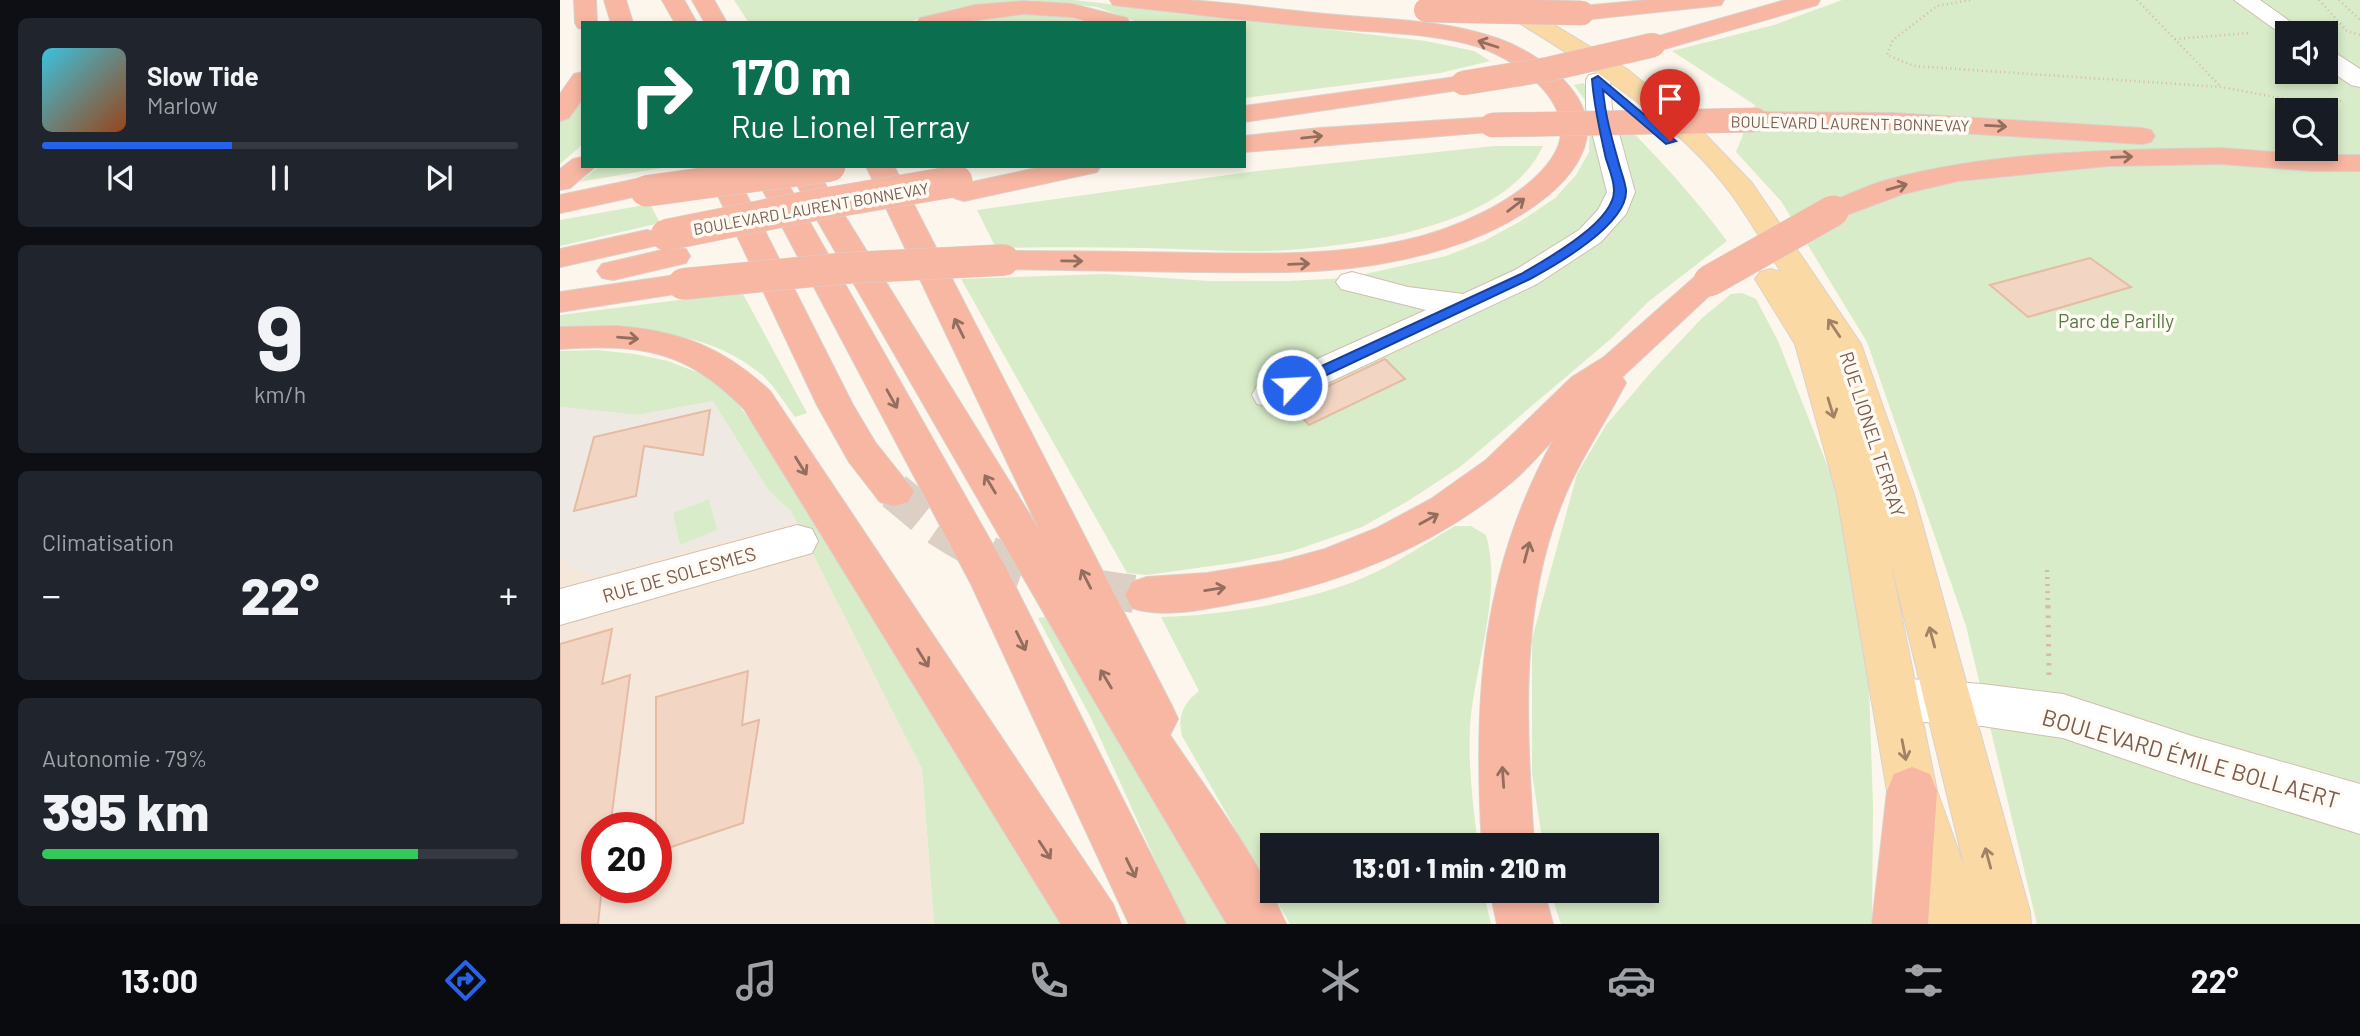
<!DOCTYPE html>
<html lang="fr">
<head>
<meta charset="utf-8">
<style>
	body { margin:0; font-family:Barlow,sans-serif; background:#20242c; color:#f1f3f6; height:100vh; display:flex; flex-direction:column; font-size:26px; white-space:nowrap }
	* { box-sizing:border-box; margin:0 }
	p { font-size:23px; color:#9ea1a6 }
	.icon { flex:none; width:38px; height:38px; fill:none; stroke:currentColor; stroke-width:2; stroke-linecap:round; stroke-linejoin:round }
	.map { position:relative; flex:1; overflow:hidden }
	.side { display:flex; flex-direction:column; gap:18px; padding:18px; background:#0d0f14; width:560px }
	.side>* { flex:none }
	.top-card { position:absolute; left:21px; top:21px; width:665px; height:147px; border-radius:0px; box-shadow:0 4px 10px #0003; background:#0b6e4f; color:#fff; overflow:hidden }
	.buttons { position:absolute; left:1715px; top:21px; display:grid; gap:14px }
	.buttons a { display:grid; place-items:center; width:63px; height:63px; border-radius:0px; background:#171b24; box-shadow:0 4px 10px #0003; font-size:35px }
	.speed { position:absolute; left:21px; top:812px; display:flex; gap:14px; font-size:35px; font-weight:700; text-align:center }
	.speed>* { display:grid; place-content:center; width:91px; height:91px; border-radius:50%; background:#171b24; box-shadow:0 4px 10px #0003; line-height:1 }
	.speed .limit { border:10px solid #d22; background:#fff; color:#111 }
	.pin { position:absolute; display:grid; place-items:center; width:60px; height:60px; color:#fff; margin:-72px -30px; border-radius:50% 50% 50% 0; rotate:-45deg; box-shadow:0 0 7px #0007 }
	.pin .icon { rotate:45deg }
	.me { position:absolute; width:77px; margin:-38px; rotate:65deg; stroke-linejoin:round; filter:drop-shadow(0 0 5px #0008) }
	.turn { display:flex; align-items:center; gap:24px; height:147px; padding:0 35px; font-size:32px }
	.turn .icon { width:91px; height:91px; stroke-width:2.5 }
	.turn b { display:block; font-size:49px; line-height:60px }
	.big { font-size:52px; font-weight:800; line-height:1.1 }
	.side .widget { flex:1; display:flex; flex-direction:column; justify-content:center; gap:10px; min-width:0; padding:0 24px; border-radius:10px; background:#20242c }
	.side .dial { align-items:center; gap:0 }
	.dial b { font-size:91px; line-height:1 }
	.song { display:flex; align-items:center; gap:21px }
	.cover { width:84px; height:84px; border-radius:10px; background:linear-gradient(135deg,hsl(190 70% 55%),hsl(20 70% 35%)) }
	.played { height:7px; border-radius:4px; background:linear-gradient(90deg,#2563eb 40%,#363941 40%) }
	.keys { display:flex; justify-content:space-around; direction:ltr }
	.heat { display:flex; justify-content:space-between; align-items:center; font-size:38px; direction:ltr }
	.charge { height:10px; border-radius:5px; background:linear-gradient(90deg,#34c759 79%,#363941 0) }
	.trip { position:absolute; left:700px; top:833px; width:399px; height:70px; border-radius:0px; background:#171b24; box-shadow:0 4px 10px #0003; font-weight:800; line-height:70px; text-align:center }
	.tabs { display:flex; height:112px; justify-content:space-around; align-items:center; background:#090b0e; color:#9ea1a6 }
	.tabs .icon { width:49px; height:49px }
	.tabs .selected { color:#2563eb }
	.tabs b { font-size:32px; color:#f1f3f6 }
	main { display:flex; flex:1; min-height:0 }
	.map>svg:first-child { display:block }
</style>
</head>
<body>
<main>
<section class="side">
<div class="widget">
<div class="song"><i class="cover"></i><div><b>Slow Tide</b><p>Marlow</p></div></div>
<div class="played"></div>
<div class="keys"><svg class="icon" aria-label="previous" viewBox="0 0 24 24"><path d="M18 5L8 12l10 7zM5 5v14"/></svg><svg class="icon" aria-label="pause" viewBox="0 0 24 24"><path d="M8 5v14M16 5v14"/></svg><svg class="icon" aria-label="next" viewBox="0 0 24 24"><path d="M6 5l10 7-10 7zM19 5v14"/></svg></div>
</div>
<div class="widget dial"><b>9</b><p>km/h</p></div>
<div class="widget"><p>Climatisation</p>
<div class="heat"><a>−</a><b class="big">22°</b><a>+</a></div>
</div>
<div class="widget"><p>Autonomie · 79%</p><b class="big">395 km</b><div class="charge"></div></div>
</section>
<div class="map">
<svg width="1800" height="924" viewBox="0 0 1800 924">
	<rect width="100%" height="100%" fill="#fdf6ec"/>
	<path fill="#f5e8da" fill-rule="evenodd" d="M 0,407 L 231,511 L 362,769 L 374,924 L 0,924 ZM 37,828 L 96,828 L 96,887 L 37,887 Z"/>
	<polygon fill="#efe9e4" points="153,401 208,490 231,511 237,521 33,576 12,568 0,554 0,407 78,415"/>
	<g fill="#d8ecc9" fill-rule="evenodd">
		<polygon points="174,0 514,0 866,41 914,51 930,61 880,73 684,98 684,23 580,23 537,7 468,0 396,8 345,23 189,23"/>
		<path d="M 1282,0 L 1800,0 L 1800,924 L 1477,924 L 1406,626 L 1307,342 L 1221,201 L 1176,152 L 1195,105 L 1112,51 L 1214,25 ZM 1727,33 L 1766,33 L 1766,72 L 1727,72 ZM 1727,110 L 1766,110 L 1766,149 L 1727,149 Z"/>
		<polygon points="491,13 531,23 386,23 440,14"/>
		<path d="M 1023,83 C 1075,133 1124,183 1167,241 L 1088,302 L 1053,337 L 900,467 L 848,501 L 802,527 L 733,551 L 680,562 L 587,575 L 567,573 L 401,279 L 545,274 L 649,281 L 729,281 L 787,278 L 886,256 L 924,241 L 961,221 L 995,198 L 1016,175 L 1029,152 L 1030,107 L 1014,85 Z"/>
		<polygon points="23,96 23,144 0,164 0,122"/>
		<path d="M 934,146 L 983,146 C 946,226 807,244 728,250 C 681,253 632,249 585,248 C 535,247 486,247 436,248 L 417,210 L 697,171 Z"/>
		<polygon points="40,166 113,166 19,182"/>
		<polygon points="90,204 100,223 0,246 0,220"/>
		<path d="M 182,292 L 247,413 L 235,417 C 224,403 214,385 201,374 C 144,327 69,328 0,329 L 0,315 Z"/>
		<polygon points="1182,293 1196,299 1218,341 1277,490 1309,686 1313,806 1312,924 1001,924 990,891 1087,891 1087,845 983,845 972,773 972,639 1017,474 1046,425 1093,370 1142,318 1171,294"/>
		<polygon points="37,350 74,354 108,361 147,376 171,395 229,472 514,924 374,924 362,769 231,511 208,490 153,401 78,415 0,407 0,351"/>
		<polygon points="149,499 157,530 120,545 113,513"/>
		<path d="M 895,526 L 911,526 L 926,535 C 943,593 914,667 910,727 C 908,766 913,806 918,845 L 712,845 L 712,891 L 923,891 L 931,924 L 730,924 L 622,736 C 617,715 624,703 639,691 L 601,617 C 665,615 758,601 816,572 C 843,559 869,541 895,526 Z"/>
		<polygon points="493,616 667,924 624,924 531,718 478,618"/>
	</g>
	<g fill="#f3d5c3" stroke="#e6bba3" stroke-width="2">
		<polygon points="1530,258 1571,287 1468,317 1430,285"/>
		<polygon points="825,359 845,379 749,425 730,404"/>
		<polygon points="150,410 143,455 84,446 76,496 14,511 34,437"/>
		<polygon points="52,629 42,684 70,675 50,828 37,828 37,887 42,887 38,924 0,924 0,644"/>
		<polygon points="188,671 182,725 199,720 183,823 96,852 96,697"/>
	</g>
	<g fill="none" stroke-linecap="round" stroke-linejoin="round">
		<path stroke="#dcd0c4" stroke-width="38" stroke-dasharray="38 19" stroke-linecap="butt" d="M 334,491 C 349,503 364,517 380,528 C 442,569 514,589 587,595"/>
		<g stroke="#d1beb0" stroke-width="2">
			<g id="minor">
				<polygon points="1674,0 1700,0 1746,33 1727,33 1727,38"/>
				<polygon points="1766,50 1774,52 1800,69 1800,87 1791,85 1766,68"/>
				<polygon points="1038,73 1047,75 1050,80 1052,108 1075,192 1066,214 1041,242 977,284 723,404 710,407 697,404 692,395 697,386 866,310 781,289 776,282 781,275 792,272 848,287 903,294 955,270 1019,230 1038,210 1047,192 1026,108 1026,80 1029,75"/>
				<polygon points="237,525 252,529 258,541 252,553 0,625 0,589"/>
				<polygon points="1335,678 1422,684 1503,694 1632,736 1800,784 1800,834 1632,782 1503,738 1422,726 1335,720 1318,714 1311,699 1318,684"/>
			</g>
		</g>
		<g stroke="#dad1cd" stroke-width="2">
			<path id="major" d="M 927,0 L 953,0 L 1067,69 L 1141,130 L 1192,183 L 1301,344 L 1355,498 L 1470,912 L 1471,924 L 1369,924 L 1327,791 L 1277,495 L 1235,344 L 1195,279 L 1200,272 L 1211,269 L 1221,272 C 1205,246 1190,220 1172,195 C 1113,114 1014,57 930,5 ZM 1330,559 L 1405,869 L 1377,791 Z"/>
		</g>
		<g stroke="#dad1cd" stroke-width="2">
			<g id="highway">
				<polygon points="14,0 36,0 37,23 23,23 23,29 18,28 15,23"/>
				<polygon points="44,0 66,0 73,23 51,23"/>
				<polygon points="102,0 124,0 137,23 115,23"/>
				<polygon points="132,0 154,0 167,23 145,23"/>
				<path d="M 550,0 C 575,0 601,0 626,0 C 677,3 727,11 777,15 C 831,20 887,20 939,39 C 979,53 1042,97 1024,148 C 1006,198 933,234 886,248 C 801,275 724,273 637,272 C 573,271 508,270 444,269 L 433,267 L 428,260 L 433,253 L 444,251 C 508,251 571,252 635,253 C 705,254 773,256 842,241 C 890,231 963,201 992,158 C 1025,108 960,61 919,47 C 874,33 825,33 778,29 C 706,23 633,14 561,6 L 553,5 Z"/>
				<polygon points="1087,0 1164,0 1161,5 1153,6 1022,20 1014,18 1011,13 1014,8 1022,6"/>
				<polygon points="1225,0 1260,0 1257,5 1101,50 1085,50 1081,45 1085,40"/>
				<polygon points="464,1 512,4 567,18 570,23 535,23 512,17 464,14 394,23 357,23 360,18 415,5"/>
				<polygon points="23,72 23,98 9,118 0,121 0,94 14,74"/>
				<polygon points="903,76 912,78 915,83 912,88 684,122 684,106"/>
				<polygon points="1196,112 1333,113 1582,128 1591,130 1595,136 1591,142 1582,144 1333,129 1187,126 1183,120 1187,114"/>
				<polygon points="932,117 941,119 945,125 941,131 684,152 684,136 760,128"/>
				<path d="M 1660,148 L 1753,155 L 1800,155 L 1800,171 L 1753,171 L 1660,164 L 1548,166 L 1398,181 L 1343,194 L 1273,220 L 1263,217 L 1258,211 L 1263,205 C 1284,197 1305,186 1327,180 C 1434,151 1550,150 1660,148 Z"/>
				<polygon points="23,157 23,166 36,166 10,188 0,190 0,169 13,159"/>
				<polygon points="144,166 172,166 293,405 315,442 354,491 348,502 334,506 320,502 289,462 257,405"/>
				<polygon points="190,166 218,166 446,568 626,924 569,924 411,584"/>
				<path d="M 226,166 L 254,166 L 480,531 L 306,166 L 334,166 L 611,704 L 618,719 L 610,735 C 650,795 698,857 726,924 L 667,924 L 534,700 Z"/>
				<polygon points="486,166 541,166 537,172 404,201 394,198 390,192 394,186"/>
				<polygon points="86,177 96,180 100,186 96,192 0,213 0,195"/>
				<polygon points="87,230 98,233 102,239 98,245 0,267 0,249"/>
				<polygon points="115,247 126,249 130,256 126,263 53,280 42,278 37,271 42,264"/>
				<path d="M 1149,271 L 1160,274 L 1165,281 L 1062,377 L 1066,383 L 1062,390 C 1042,428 1018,462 1002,503 C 958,612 967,731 974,845 L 922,845 C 913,698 921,570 994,439 C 981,453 968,468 953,481 C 872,549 775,586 672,604 C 641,610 602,618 572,608 L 565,595 L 572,582 L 587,577 L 647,573 L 721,561 L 765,549 L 817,528 L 871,499 L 926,460 L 1012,377 L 1044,357 L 1138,274 Z"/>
				<polygon points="123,274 134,277 139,284 134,291 0,312 0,292"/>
				<path d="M 56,326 C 120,331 163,347 210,391 L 553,904 L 561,924 L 501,924 L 184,409 C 125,349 81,344 0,349 L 0,327 Z"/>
				<polygon points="1352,767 1370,774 1377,791 1368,924 1312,924 1327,791 1334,774"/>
				<polygon points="930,891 984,891 993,924 937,924"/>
			</g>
		</g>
		<g stroke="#d9b8a5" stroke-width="2.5" stroke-dasharray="1 3.5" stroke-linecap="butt">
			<polyline points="1410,0 1377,6 1333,40 1327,55 1354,66 1661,87 1731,100 1782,101"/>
			<polyline points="1577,0 1660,86"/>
			<polyline points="1759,0 1787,31 1800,35"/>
			<polyline points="1779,0 1800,20"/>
			<polyline points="1615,39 1690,33"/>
		</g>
		<polyline stroke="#d9b8a5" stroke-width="4.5" stroke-dasharray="2 5" stroke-linecap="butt" points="1487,570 1488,607"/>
		<polyline stroke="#d9b8a5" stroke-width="5" stroke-dasharray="2.5 7" stroke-linecap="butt" points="1488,606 1489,677"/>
		<use href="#minor" fill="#fff" fill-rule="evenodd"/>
		<use href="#major" fill="#fbd9a5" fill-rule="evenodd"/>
		<use href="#highway" fill="#f7b7a3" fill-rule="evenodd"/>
		<g stroke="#dad1cd" stroke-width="25" stroke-linecap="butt">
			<g id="highway-bridge-far1">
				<polyline points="866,10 1022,13"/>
				<polyline points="903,83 989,69 1093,45"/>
				<polyline points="932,125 1196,120"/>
			</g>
		</g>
		<g stroke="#dad1cd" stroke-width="32" stroke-linecap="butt">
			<g id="highway-bridge">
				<polyline points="86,191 270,166"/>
				<polyline points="106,235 250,206 397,181"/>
				<polyline points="1149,281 1273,211"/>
				<polyline points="123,284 286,268 444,260"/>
			</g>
		</g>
		<use href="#highway-bridge-far1" stroke="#f7b7a3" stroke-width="24"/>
		<use href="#highway-bridge" stroke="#f7b7a3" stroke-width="31"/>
	</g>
	<defs><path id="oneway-shaft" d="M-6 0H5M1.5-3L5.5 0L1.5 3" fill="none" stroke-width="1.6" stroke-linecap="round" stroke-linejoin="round" transform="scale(1.75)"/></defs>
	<g stroke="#936e5e">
		<use href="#oneway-shaft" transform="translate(928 44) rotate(-162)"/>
		<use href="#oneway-shaft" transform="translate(1436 126) rotate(3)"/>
		<use href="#oneway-shaft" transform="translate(752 137) rotate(-6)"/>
		<use href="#oneway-shaft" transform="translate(1562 157) rotate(-2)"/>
		<use href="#oneway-shaft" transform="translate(1337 187) rotate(-16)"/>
		<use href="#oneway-shaft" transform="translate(956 205) rotate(-37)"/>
		<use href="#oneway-shaft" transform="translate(512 261) rotate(1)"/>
		<use href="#oneway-shaft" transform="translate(739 264) rotate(-2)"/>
		<use href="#oneway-shaft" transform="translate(399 328) rotate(-116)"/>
		<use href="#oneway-shaft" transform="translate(68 338) rotate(5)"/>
		<use href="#oneway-shaft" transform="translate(332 399) rotate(61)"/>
		<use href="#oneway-shaft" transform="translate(241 466) rotate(58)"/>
		<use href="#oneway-shaft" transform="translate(430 484) rotate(-121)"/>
		<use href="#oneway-shaft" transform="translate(869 519) rotate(-29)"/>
		<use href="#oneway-shaft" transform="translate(967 552) rotate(-75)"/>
		<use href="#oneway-shaft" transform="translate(526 579) rotate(-117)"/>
		<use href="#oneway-shaft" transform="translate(655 589) rotate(-9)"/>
		<use href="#oneway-shaft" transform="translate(461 641) rotate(64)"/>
		<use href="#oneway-shaft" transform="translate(363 658) rotate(58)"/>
		<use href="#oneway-shaft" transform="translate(546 679) rotate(-121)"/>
		<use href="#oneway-shaft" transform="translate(943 777) rotate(-94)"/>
		<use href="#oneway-shaft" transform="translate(485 850) rotate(57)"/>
		<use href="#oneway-shaft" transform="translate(571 868) rotate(64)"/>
	</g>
	<g stroke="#a18267">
		<use href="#oneway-shaft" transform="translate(1274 328) rotate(-124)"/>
		<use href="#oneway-shaft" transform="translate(1271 408) rotate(73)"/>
		<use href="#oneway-shaft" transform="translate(1372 637) rotate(-105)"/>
		<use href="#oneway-shaft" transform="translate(1344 750) rotate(79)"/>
		<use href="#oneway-shaft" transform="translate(1428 858) rotate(-105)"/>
	</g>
	<path fill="#2563eb" stroke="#184099" stroke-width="2" d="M 1038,76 L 1116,141 L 1106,144 L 1043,90 C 1045,115 1052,139 1059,164 C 1061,172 1065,181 1066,190 C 1068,224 996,265 970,279 L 737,389 L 727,389 L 725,385 L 727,382 L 961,274 C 985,260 1055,222 1054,190 C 1054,180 1049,168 1046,159 C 1040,132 1034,107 1032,79 Z"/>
	<g text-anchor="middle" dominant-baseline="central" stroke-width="7" stroke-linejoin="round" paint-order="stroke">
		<g font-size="16" fill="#7a5c4d" stroke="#fffaf3">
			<text transform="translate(1290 123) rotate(1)">BOULEVARD LAURENT BONNEVAY</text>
			<text transform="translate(251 208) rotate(-10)">BOULEVARD LAURENT BONNEVAY</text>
		</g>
		<g font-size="19" fill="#537a41" stroke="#fffaf3">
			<text x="1556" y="320">Parc de Parilly</text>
		</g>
		<g font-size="19" fill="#7a5c4d" stroke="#fffaf3">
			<text transform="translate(1313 434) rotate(72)">RUE LIONEL TERRAY</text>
			<text transform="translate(119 574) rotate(-16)">RUE DE SOLESMES</text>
		</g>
		<g font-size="23" fill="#7a5c4d" stroke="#fffaf3">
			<text transform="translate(1631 758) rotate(16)">BOULEVARD ÉMILE BOLLAERT</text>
		</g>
	</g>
</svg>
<div class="buttons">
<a><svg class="icon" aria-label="sound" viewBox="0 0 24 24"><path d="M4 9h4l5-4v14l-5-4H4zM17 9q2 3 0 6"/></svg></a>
<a><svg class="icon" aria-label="search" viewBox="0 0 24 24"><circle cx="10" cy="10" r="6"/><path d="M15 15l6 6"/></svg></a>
</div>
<div class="speed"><div class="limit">20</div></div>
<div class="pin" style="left:1110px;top:141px;background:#d93025"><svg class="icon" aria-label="arrive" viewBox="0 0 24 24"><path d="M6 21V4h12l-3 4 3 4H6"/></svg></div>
<svg class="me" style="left:732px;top:385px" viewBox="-20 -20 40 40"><circle r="17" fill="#2563eb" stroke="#fff" stroke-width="3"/><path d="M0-11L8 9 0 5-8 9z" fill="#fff"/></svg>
<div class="trip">13:01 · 1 min · 210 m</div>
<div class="top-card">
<div class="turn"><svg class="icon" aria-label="right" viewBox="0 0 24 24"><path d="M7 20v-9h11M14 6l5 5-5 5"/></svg><div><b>170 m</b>Rue Lionel Terray</div></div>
</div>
</div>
</main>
<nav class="tabs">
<b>13:00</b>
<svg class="icon selected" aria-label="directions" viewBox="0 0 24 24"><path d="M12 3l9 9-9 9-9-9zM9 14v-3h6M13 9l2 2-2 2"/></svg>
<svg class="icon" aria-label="music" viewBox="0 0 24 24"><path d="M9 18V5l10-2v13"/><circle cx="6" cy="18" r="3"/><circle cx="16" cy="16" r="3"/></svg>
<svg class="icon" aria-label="phone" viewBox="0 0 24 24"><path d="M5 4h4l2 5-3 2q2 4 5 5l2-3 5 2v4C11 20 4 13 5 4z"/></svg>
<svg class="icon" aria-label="climate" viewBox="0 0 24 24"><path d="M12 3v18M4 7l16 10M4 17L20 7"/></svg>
<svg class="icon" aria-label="car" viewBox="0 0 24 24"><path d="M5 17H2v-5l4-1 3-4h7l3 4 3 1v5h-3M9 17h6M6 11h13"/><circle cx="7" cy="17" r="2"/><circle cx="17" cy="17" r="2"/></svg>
<svg class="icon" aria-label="filters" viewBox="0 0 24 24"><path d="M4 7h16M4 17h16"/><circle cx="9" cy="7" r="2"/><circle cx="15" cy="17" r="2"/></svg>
<b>22°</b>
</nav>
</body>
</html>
